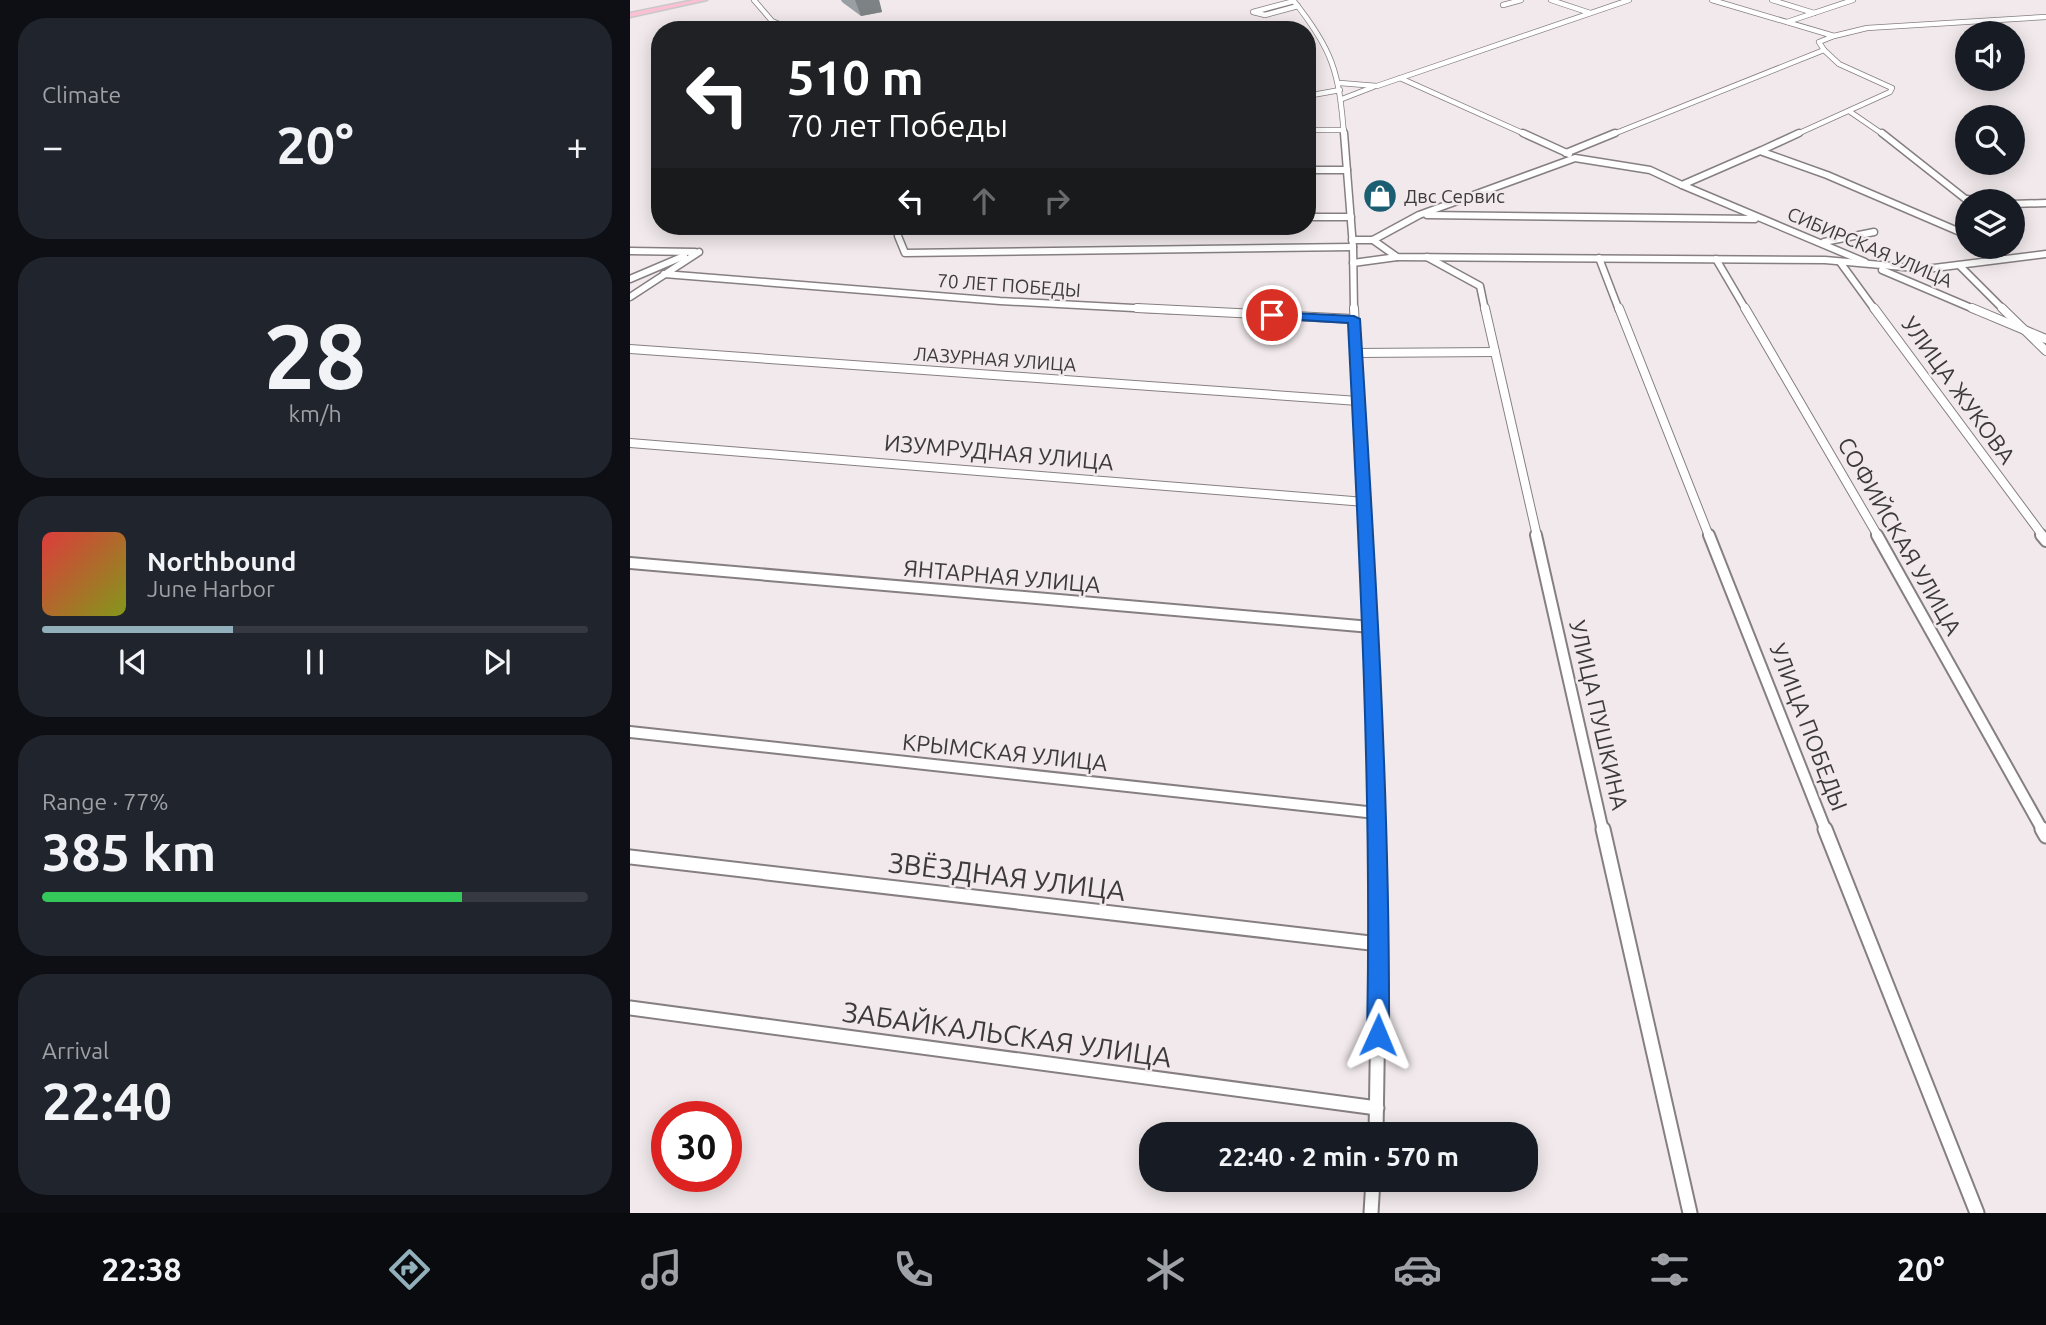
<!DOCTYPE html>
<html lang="en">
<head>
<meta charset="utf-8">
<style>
	body { margin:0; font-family:Ubuntu,sans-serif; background:#20242c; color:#f1f3f6; height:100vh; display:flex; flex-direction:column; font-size:26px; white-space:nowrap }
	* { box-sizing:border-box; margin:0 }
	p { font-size:23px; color:#9ea1a6 }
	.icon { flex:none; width:38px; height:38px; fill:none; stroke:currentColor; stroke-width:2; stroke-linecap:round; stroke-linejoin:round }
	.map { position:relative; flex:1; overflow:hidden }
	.sheet { display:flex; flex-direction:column; gap:18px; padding:18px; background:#0d0f14; width:630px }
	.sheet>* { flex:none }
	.banner { position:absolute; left:21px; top:21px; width:665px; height:214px; border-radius:28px; box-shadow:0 4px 18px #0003; background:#202124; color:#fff; overflow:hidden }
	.tools { position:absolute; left:1325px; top:21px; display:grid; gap:14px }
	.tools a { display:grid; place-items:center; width:70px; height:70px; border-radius:50%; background:#171b24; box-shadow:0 4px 18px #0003; font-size:35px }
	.speed { position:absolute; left:21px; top:1101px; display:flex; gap:14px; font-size:35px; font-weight:700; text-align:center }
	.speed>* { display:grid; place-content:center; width:91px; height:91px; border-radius:50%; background:#171b24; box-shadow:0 4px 18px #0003; line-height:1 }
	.speed .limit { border:10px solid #d22; background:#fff; color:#111 }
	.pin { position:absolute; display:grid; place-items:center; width:60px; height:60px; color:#fff; margin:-30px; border:4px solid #fff; border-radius:50%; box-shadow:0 2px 7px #0007 }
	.me { position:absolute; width:77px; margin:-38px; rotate:1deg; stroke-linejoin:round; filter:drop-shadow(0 0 5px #0008) }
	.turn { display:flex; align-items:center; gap:24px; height:147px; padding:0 21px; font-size:32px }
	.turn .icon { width:91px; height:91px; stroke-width:2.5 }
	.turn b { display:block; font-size:49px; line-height:60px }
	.lanes { display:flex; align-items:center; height:66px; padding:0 21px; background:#0003; justify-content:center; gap:35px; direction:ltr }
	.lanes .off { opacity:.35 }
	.big { font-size:52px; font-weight:700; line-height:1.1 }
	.sheet .tile { flex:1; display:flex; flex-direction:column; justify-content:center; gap:10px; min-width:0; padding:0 24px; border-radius:28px; background:#20242c }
	.sheet .dial { align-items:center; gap:0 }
	.dial b { font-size:91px; line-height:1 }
	.song { display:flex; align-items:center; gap:21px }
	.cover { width:84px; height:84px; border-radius:10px; background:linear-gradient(135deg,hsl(0 70% 55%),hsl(70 70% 35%)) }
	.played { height:7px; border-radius:4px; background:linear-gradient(90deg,#91b0bb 35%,#363941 35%) }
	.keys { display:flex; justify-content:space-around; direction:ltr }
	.heat { display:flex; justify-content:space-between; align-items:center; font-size:38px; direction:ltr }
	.charge { height:10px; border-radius:5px; background:linear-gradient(90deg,#34c759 77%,#363941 0) }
	.trip { position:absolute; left:509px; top:1122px; width:399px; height:70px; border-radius:28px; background:#171b24; box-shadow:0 4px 18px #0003; font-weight:700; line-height:70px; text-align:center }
	.menu { display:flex; height:112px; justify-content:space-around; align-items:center; background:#090b0e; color:#9ea1a6 }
	.menu .icon { width:49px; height:49px }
	.menu .active { color:#91b0bb }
	.menu b { font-size:32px; color:#f1f3f6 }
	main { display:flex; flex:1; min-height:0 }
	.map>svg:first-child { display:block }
</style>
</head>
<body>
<main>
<section class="sheet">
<div class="tile"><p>Climate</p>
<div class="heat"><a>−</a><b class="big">20°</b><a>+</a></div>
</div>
<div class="tile dial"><b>28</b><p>km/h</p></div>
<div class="tile">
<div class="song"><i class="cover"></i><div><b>Northbound</b><p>June Harbor</p></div></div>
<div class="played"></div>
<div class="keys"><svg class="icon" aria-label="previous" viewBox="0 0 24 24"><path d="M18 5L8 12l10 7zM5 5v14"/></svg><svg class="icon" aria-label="pause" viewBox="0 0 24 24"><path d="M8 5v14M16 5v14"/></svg><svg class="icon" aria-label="next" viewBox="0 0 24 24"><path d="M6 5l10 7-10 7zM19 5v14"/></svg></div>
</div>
<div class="tile"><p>Range · 77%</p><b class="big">385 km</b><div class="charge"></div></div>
<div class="tile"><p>Arrival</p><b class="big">22:40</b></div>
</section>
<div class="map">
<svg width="1416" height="1213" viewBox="0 0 1416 1213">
	<rect width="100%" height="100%" fill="#f1e9eb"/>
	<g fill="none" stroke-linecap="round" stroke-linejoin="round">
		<g stroke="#867f81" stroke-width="6">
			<g id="minor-far4">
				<polyline points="124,0 142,21 162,30"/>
				<path d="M 663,0 C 703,50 709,72 714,135"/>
				<polyline points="921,0 960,13"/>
				<polyline points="1142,0 1184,13"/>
				<polyline points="664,1 623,12 635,15 668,6"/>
				<polyline points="873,5 891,0"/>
				<polyline points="1157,22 1223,0"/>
				<polyline points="1204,36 1237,28 1416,17"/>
				<polyline points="770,78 897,135"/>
				<polyline points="710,83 747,86 999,0"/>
				<polyline points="677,96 710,90"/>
				<polyline points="712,99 743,87"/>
				<polyline points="1219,111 1254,135"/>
				<polyline points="677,130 714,130"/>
				<polyline points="981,135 1194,50 1189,42 1204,36 1082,0"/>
				<polyline points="1165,135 1260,92 1262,88 1209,64 1194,50"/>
			</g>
		</g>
		<g stroke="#867f81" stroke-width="9">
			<g id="minor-far3">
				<polyline points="714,133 723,247 724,310"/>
				<polyline points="893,133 939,154"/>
				<polyline points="1252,133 1338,201"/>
				<polyline points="1130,151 1169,133"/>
				<polyline points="936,153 985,133"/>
				<polyline points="677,170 717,170"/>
				<polyline points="1052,185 1235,262"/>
				<polyline points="1337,199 1352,201"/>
				<polyline points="1382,204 1416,203"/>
				<polyline points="797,215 1125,219"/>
				<polyline points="677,217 721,217"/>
				<polyline points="269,226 268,236 275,253 723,247"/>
				<polyline points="722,240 743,240 789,215 945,158 1020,170 1052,185 1130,151 1197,175 1337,235"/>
				<polyline points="743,240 767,257 1195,260 1296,269 1416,254"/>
				<polyline points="1194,242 1244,232"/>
				<polyline points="1357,247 1372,257"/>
				<polyline points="0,251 65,252"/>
				<polyline points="797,257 850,286 855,310"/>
				<polyline points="969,258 989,310"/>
				<polyline points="1086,259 1116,310"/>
				<polyline points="1210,262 1245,310"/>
				<polyline points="723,263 767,257"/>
				<polyline points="1330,266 1374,310"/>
				<polyline points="1252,270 1346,310"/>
				<polyline points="34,274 370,301 541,310"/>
				<polyline points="0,279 54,256"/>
				<polyline points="0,297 69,252"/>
			</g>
		</g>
		<g stroke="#867f81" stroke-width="10">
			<g id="minor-far2">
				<polyline points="507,308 724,319"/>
				<polyline points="724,308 736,536"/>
				<polyline points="855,308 907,536"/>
				<polyline points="989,308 1079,536"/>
				<polyline points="1115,308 1248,536"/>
				<polyline points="1244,308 1413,536"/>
				<polyline points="1342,308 1416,339"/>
				<polyline points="1372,308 1416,351"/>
				<polyline points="0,349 728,401"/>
				<polyline points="726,353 865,352"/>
				<polyline points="0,443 735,502"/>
			</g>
		</g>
		<g stroke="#867f81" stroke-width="14">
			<g id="minor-far1">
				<polyline points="736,535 746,831"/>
				<polyline points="906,535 973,831"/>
				<polyline points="1079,535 1196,831"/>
				<polyline points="1247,535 1413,831"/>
				<polyline points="1411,535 1416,541"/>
				<polyline points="0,563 741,627"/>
				<polyline points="0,732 746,813"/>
			</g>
		</g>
		<g stroke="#867f81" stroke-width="17">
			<g id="minor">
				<polyline points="973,829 1060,1213"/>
				<polyline points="1195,829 1347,1213"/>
				<polyline points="1412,829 1416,836"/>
				<polyline points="0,857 749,944"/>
				<polyline points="0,1008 747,1108"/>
				<polyline points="746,1134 749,944 746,829"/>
				<polyline points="741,1213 743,1180"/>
			</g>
		</g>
		<g stroke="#c9c8c8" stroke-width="3">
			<polygon id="primary" points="64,0 77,0 0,17 0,13"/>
		</g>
		<use href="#minor-far4" stroke="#fff" stroke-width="4.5"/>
		<use href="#minor-far3" stroke="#fff" stroke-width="6"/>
		<use href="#minor-far2" stroke="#fff" stroke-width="8"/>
		<use href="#minor-far1" stroke="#fff" stroke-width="10"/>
		<use href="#minor" stroke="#fff" stroke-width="13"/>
		<use href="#primary" fill="#fbc0d3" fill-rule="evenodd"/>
	</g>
	<polygon fill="#99a0a3" points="211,0 249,0 252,12 231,16 212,2"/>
	<polygon fill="#7d8284" points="225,0 249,0 252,12 231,16"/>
	<path fill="#1a73e8" stroke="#114b97" stroke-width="2" d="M 642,312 L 724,316 L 730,319 C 745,558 760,796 759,1035 L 756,1043 L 748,1046 L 740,1043 L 737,1035 C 742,797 730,560 718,323 L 638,318 L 638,313 Z"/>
	<defs>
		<g id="shop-disc" transform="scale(1.75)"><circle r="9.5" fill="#1b5e72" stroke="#f1e9eb"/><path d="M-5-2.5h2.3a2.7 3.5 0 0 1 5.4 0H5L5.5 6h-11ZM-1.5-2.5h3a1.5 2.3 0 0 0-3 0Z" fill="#fff"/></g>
	</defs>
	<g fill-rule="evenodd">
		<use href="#shop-disc" x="750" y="196"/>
	</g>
	<g text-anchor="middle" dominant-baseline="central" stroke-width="5" stroke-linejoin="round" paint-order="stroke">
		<g font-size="19" fill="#3d3a3b" stroke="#f1e9eb" text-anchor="start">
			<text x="774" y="196">Двс Сервис</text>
		</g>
		<g font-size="19" fill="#3d3a3b" stroke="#f1e9eb">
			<text transform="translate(1240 247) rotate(23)">СИБИРСКАЯ УЛИЦА</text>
			<text transform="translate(379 285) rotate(4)">70 ЛЕТ ПОБЕДЫ</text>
			<text transform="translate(365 359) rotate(4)">ЛАЗУРНАЯ УЛИЦА</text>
		</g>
		<g font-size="23" fill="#3d3a3b" stroke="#f1e9eb">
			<text transform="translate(1329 390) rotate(54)">УЛИЦА ЖУКОВА</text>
			<text transform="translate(369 452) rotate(5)">ИЗУМРУДНАЯ УЛИЦА</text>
			<text transform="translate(1270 536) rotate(60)">СОФИЙСКАЯ УЛИЦА</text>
			<text transform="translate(372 576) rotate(5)">ЯНТАРНАЯ УЛИЦА</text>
			<text transform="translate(969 715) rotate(77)">УЛИЦА ПУШКИНА</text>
			<text transform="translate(1179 727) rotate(69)">УЛИЦА ПОБЕДЫ</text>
			<text transform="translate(375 752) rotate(6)">КРЫМСКАЯ УЛИЦА</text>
		</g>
		<g font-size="28" fill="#3d3a3b" stroke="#f1e9eb">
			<text transform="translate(377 876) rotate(7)">ЗВЁЗДНАЯ УЛИЦА</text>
			<text transform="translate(377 1034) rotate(8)">ЗАБАЙКАЛЬСКАЯ УЛИЦА</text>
		</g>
	</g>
</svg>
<div class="tools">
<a><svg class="icon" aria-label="sound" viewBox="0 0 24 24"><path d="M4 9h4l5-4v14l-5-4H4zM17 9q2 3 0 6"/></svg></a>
<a><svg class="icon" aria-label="search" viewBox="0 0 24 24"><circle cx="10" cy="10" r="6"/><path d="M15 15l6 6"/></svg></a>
<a><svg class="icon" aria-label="layers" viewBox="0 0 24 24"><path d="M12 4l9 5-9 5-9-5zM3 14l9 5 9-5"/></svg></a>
</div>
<div class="speed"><div class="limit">30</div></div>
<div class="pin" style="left:642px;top:315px;background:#d93025"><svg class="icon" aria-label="arrive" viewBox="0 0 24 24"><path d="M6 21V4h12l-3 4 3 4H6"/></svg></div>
<svg class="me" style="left:748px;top:1035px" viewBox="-20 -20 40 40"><path d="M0-17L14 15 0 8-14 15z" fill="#1a73e8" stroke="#fff" stroke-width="4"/></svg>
<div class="trip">22:40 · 2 min · 570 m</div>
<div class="banner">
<div class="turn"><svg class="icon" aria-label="left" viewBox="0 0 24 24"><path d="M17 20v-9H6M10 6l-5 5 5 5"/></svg><div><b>510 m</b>70 лет Победы</div></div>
<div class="lanes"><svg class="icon" aria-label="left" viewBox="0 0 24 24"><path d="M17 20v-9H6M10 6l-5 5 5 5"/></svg><svg class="icon off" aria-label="ahead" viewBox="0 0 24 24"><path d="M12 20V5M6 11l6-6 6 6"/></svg><svg class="icon off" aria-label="right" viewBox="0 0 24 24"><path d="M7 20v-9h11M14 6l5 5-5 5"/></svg></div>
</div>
</div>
</main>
<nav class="menu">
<b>22:38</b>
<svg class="icon active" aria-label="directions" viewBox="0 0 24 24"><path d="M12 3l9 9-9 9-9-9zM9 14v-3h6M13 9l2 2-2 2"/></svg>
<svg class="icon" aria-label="music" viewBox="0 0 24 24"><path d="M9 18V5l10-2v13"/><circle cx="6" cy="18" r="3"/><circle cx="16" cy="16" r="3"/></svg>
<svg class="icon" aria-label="phone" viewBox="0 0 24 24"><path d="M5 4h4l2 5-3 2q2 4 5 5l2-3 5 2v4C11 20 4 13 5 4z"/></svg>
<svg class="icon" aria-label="climate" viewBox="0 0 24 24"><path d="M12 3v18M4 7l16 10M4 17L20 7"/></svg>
<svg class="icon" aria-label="car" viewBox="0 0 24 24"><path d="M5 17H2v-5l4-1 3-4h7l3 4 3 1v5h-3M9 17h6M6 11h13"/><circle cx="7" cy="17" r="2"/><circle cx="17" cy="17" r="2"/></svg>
<svg class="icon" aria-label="filters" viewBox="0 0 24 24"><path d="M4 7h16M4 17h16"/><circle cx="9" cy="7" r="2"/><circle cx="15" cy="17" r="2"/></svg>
<b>20°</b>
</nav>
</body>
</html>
